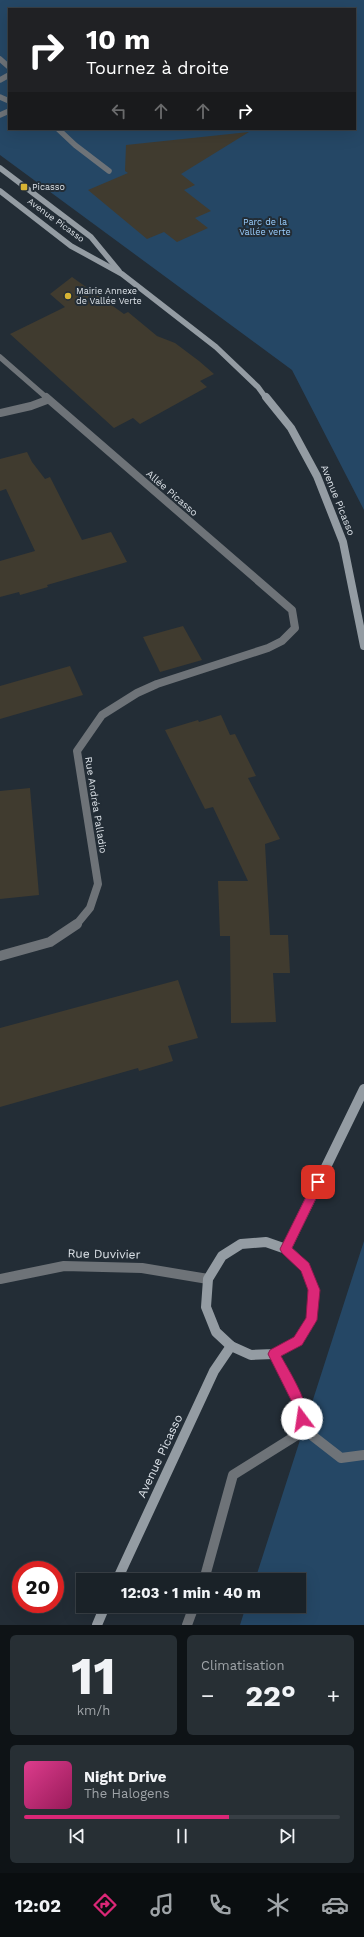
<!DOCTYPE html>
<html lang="fr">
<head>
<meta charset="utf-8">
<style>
	body { margin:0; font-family:"Work Sans",sans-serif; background:#272f34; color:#f1f3f6; height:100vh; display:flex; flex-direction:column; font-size:15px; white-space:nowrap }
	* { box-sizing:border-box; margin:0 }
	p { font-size:13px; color:#9fa4a8 }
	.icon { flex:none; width:22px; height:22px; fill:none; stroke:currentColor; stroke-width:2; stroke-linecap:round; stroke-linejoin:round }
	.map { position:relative; height:1625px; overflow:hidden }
	.details { display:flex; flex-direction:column; gap:10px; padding:10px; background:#0e1316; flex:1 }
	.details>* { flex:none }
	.guide { position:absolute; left:8px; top:8px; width:348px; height:122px; border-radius:0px; box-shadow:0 4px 16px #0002,0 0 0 1px #383f45; background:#202124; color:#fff; overflow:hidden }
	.speed { position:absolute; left:12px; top:1561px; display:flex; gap:8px; font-size:20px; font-weight:700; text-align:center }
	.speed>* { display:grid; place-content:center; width:52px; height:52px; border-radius:50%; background:#1a2228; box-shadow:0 4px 16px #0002,0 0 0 1px #383f45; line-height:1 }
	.speed .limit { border:6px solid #d22; background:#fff; color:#111 }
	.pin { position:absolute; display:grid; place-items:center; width:34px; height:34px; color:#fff; margin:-17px; border-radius:8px; box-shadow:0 2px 6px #0006 }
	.me { position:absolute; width:44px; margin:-22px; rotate:346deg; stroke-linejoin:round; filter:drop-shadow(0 0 3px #0008) }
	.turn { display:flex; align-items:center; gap:14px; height:84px; padding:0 12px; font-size:18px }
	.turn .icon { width:52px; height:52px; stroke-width:2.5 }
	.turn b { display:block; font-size:28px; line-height:34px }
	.lanes { display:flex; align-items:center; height:38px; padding:0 12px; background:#0003; justify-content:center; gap:20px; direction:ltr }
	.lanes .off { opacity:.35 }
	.big { font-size:30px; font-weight:700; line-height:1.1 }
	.details .widget { flex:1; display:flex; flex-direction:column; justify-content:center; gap:6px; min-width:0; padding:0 14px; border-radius:6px; background:#272f34 }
	.details .dial { align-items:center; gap:0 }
	.dial b { font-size:52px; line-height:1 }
	.song { display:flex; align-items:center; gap:12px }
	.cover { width:48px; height:48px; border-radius:6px; background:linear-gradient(135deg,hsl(330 70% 55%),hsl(330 70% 35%)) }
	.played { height:4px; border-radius:2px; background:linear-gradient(90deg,#db2777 65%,#383f45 65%) }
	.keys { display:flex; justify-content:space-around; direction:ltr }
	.heat { display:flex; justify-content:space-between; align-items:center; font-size:22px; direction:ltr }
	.details .tiles { flex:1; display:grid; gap:10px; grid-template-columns:1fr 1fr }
	.widget:last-child { grid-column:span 2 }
	.trip { position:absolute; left:76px; top:1573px; width:230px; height:40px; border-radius:0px; background:#1a2228; box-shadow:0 4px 16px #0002,0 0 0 1px #383f45; font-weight:700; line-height:40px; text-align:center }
	.tabs { display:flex; height:64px; justify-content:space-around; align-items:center; background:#0a0e10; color:#9fa4a8 }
	.tabs .icon { width:28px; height:28px }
	.tabs .selected { color:#db2777 }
	.tabs b { font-size:18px; color:#f1f3f6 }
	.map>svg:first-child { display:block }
</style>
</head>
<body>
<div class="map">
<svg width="364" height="1625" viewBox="0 0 364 1625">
	<rect width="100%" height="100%" fill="#232d36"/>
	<g fill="#254765" fill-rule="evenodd">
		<path d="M 0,0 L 364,0 L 364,510 L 292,370 L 0,155 ZM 9,9 L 355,9 L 355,129 L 9,129 Z"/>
		<polygon points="364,1241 364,1625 240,1625 246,1606 299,1606 299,1580 255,1580"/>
	</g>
	<g fill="#403b2f">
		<polygon points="249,132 181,174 195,185 184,190 211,211 195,218 208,228 177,242 164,232 147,239 88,190 128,173 125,171 126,145"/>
		<polygon points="72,277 124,314 128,312 157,336 175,343 199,361 214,374 200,381 207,387 140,424 133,418 114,428 10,334 65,307 50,294"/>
		<polygon points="27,452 32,462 45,479 50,477 82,540 111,532 127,562 47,585 48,587 20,595 19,592 0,597 0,561 35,551 6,489 0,491 0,459"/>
		<polygon points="183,626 202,660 160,672 143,637"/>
		<polygon points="70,666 83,695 0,719 0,686"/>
		<polygon points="221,715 230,735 235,734 256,776 248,778 280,839 265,844 270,935 288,935 290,973 273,973 276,1022 231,1023 230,936 220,936 218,881 248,881 213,807 205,809 165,730 198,720 199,722"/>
		<polygon points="30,788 39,895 0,899 0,791"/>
		<polygon points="178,980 198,1038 168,1046 173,1061 139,1071 138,1068 0,1107 0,1028"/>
	</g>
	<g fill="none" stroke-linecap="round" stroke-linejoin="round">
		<g stroke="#6e7378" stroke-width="5.5">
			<polyline points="0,59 9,67"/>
			<polyline points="0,80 9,75"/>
			<polyline points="0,97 9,101"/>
			<polyline points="0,115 9,111"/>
			<polyline points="58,129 75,145 109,171"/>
		</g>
		<g stroke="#6e7378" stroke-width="10">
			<polyline points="274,1354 297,1399 305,1430 341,1458 364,1455"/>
			<polyline points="204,1580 233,1475 305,1430"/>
			<polyline points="187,1625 194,1606"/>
		</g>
		<polyline stroke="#6e7378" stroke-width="5.5" points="0,357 47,398"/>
		<g stroke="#6e7378" stroke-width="8">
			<polyline points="46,397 292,610 295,628 282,641 268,648 157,684 137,693 102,715 77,751 98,884 90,908 76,925"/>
			<polyline points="0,413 31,406 47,400"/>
		</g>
		<g stroke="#6e7378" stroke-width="10">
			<polyline points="0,956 50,942 77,924"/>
			<polyline points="0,1279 64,1266 142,1268 208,1279"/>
		</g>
		<g stroke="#949ca3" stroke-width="5.5">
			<polyline points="0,168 91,237 119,271"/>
			<polyline points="0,191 71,246 122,274 216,347 258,387 266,398"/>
		</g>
		<polyline stroke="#949ca3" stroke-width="8" points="266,397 291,428 317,476 343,542 364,646"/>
		<g stroke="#949ca3" stroke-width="10">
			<polygon points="266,1242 286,1249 305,1267 314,1290 311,1320 298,1341 274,1354 251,1355 231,1346 216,1332 206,1307 208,1279 222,1256 241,1244"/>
			<polyline points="286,1249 364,1089"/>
			<polyline points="117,1580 214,1371 231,1346"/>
			<polyline points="97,1625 105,1606"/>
		</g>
	</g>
	<path fill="#db2777" stroke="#8e194d" d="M 318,1177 L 322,1179 L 324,1182 L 292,1248 L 309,1263 L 320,1290 L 317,1320 L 302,1345 L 281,1356 C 289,1371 313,1408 306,1424 L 302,1425 L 298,1424 L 291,1400 L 268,1354 L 270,1350 L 294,1337 L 306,1318 L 308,1290 L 301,1271 L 282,1253 L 280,1249 L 315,1179 Z"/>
	<g fill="#d8b434" stroke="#232d36" stroke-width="1.5">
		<rect x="20" y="183" width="8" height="8" rx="2"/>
		<circle cx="68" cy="296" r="4"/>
	</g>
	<g text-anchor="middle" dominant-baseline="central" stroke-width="4" stroke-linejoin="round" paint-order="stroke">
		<g font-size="9" fill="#dde3e9" stroke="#232d36" text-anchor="start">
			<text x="32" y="187">Picasso</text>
			<text x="76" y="291">Mairie Annexe<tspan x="76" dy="10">de Vallée Verte</tspan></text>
		</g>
		<g font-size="9" fill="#dde3e9" stroke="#232d36">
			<text transform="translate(56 220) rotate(36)">Avenue Picasso</text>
		</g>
		<g font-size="9" fill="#9bcfff" stroke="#232d36">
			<text x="265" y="222">Parc de la<tspan x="265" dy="10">Vallée verte</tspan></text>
		</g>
		<g font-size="10" fill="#dde3e9" stroke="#232d36">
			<text transform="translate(172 493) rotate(41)">Allée Picasso</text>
			<text transform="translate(338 500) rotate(68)">Avenue Picasso</text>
			<text transform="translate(96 805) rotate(81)">Rue Andréa Palladio</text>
		</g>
		<g font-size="12" fill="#dde3e9" stroke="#232d36">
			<text transform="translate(104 1254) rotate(1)">Rue Duvivier</text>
			<text transform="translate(160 1456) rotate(-65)">Avenue Picasso</text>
		</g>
	</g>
</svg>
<div class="speed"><div class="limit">20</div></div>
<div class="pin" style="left:318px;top:1182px;background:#d93025"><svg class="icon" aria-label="arrive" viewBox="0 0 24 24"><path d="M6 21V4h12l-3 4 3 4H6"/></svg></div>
<svg class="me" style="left:302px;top:1419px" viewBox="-20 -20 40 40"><circle r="19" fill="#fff"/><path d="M0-13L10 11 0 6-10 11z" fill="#db2777"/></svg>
<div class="trip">12:03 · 1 min · 40 m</div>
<div class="guide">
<div class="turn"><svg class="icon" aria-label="right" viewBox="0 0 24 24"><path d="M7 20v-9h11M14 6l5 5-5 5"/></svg><div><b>10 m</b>Tournez à droite</div></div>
<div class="lanes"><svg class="icon off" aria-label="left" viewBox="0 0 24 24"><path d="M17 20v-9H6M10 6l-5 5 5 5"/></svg><svg class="icon off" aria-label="ahead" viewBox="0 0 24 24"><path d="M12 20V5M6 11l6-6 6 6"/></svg><svg class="icon off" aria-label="ahead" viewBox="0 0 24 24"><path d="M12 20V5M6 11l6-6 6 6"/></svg><svg class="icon" aria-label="right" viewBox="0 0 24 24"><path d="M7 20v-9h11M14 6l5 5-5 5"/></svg></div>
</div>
</div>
<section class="details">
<div class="tiles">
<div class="widget dial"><b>11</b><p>km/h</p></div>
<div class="widget"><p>Climatisation</p>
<div class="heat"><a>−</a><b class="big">22°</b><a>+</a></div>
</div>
<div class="widget">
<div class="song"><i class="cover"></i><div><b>Night Drive</b><p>The Halogens</p></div></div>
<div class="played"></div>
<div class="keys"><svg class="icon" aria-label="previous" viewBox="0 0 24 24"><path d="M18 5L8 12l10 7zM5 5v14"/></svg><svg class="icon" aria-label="pause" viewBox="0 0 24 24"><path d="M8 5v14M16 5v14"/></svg><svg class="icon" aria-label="next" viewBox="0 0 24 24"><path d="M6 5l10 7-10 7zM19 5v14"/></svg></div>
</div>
</div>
</section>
<nav class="tabs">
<b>12:02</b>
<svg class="icon selected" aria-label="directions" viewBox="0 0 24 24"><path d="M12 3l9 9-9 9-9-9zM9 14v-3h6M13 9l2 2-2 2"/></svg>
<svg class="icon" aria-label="music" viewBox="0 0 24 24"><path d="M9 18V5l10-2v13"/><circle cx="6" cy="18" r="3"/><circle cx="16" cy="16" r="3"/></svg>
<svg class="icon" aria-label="phone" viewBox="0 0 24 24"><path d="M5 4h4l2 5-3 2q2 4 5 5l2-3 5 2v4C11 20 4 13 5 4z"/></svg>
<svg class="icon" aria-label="climate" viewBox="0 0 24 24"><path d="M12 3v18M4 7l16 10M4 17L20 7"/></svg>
<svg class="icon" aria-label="car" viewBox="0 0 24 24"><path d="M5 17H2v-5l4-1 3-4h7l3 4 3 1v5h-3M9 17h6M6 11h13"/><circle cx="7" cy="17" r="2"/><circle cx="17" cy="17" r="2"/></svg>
</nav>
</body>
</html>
